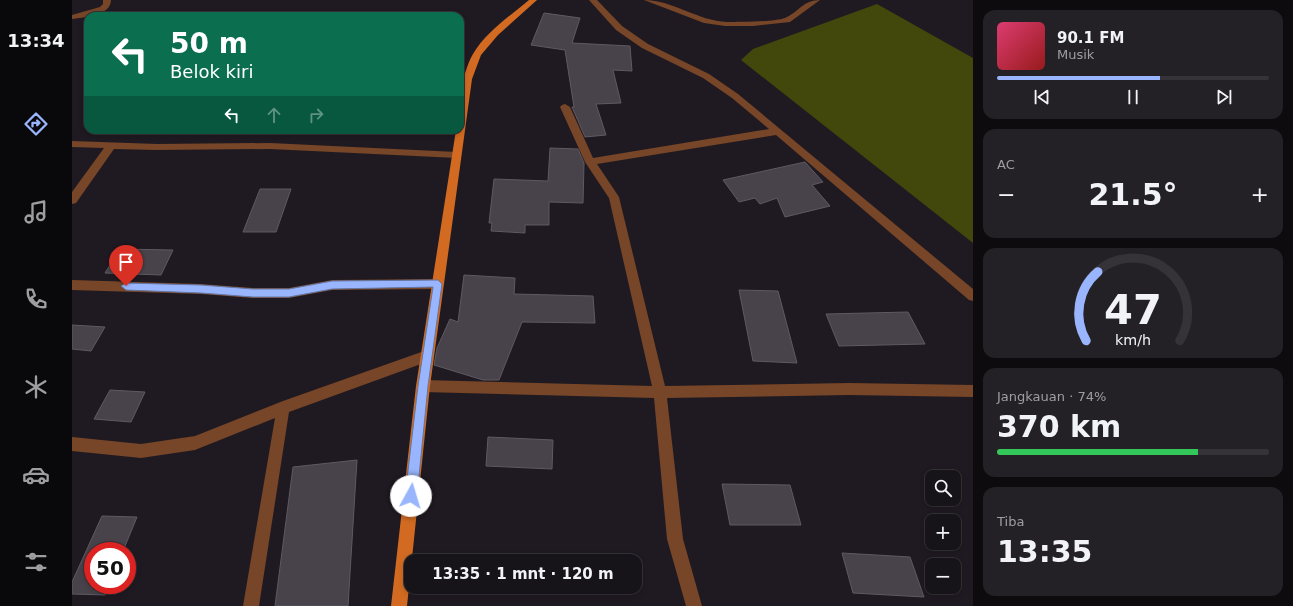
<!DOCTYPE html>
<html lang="id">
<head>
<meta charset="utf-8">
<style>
	body { margin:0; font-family:"DejaVu Sans",sans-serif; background:#242126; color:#f1f3f6; height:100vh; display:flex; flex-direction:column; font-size:15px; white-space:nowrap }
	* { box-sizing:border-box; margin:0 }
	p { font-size:13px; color:#9e9ea2 }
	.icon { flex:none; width:22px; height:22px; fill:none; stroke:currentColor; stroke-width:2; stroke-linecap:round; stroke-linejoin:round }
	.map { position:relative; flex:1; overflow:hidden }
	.side { display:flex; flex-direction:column; gap:10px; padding:10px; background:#0d0b0e; width:320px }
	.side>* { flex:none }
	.guide { position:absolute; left:12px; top:12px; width:380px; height:122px; border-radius:12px; box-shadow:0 2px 6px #0003,0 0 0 1px #363338; background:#0b6e4f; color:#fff; overflow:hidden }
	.controls { position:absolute; left:853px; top:470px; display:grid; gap:8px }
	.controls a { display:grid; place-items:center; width:36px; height:36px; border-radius:8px; background:#171419; box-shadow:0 2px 6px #0003,0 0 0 1px #363338; font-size:20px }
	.speed { position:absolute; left:12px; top:542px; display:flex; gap:8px; font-size:20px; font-weight:700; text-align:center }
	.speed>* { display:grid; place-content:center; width:52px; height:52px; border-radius:50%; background:#171419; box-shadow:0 2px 6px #0003,0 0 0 1px #363338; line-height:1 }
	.speed .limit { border:6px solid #d22; background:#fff; color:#111 }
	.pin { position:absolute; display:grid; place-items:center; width:34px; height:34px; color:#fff; margin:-41px -17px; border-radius:50% 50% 50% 0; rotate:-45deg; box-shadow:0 0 4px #0007 }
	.pin .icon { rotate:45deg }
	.me { position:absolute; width:44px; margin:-22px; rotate:6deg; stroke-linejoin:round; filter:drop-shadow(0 0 3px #0008) }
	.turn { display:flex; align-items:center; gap:14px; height:84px; padding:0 20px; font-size:18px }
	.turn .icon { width:52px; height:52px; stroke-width:2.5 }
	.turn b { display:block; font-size:28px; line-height:34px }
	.lanes { display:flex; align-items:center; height:38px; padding:0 20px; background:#0003; justify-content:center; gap:20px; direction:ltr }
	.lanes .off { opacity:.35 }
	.big { font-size:30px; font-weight:700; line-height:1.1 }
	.side .tile { flex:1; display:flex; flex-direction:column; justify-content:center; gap:6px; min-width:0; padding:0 14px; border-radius:12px; background:#242126 }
	.side .dial { align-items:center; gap:0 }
	.dial svg { height:104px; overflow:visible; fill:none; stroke:#363338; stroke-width:7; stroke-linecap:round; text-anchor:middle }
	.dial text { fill:#f1f3f6; stroke:none }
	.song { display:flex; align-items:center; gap:12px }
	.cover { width:48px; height:48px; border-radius:6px; background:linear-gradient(135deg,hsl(340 70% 55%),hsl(0 70% 35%)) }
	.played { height:4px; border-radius:2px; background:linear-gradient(90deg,#99b5fd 60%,#363338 60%) }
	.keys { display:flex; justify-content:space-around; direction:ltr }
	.heat { display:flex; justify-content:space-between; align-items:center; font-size:22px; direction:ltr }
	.charge { height:6px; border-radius:3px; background:linear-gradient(90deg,#34c759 74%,#363338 0) }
	.trip { position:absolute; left:332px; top:554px; width:238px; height:40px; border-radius:12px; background:#171419; box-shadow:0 2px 6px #0003,0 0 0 1px #363338; font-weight:700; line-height:40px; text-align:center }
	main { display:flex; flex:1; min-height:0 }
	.menu { display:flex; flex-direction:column; width:72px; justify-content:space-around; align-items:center; background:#09080a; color:#9e9ea2 }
	.menu .icon { width:28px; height:28px }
	.menu .on { color:#99b5fd }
	.menu b { font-size:18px; color:#f1f3f6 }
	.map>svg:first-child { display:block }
</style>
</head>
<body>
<main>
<nav class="menu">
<b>13:34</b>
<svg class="icon on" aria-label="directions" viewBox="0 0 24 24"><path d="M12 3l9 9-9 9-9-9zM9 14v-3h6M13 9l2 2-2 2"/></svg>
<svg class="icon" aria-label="music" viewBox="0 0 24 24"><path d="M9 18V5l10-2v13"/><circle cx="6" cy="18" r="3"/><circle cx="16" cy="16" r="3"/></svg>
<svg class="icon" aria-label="phone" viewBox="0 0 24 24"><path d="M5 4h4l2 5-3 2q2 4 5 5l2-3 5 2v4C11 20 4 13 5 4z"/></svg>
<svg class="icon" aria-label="climate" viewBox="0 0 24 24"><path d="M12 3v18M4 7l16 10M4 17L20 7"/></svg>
<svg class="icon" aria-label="car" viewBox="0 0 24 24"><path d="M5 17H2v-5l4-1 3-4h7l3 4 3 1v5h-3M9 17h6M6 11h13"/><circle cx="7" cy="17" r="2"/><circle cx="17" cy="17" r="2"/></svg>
<svg class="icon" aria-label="filters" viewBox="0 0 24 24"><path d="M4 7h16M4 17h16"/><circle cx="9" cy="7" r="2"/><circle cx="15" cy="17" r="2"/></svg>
</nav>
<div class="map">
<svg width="901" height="606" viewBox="0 0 901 606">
	<rect width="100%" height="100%" fill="#1f1a21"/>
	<polygon fill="#42470b" points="805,4 901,58 901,243 669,60 681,49"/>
	<g fill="#48424a" stroke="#5f5961">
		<polygon points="472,13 508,18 500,43 558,46 560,71 541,70 549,103 524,104 534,135 513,137 500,107 502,107 493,50 459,45"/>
		<polygon points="478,148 506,149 512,163 511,203 477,202 477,225 453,225 453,233 419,231 420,223 417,223 422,179 476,181"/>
		<polygon points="733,162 751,182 740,185 758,206 713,217 705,198 688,204 683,198 667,202 651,180"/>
		<polygon points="188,189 219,189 204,232 171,232"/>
		<polygon points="48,249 101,250 89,275 33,273"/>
		<polygon points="392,275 443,278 442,294 521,296 523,323 450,322 427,380 411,380 362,365 365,348 378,319 386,322"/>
		<polygon points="667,290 706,291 725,363 681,361"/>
		<polygon points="836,312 853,344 767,346 754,314"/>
		<polygon points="0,325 33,327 19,351 0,349"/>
		<polygon points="38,390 73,392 59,422 22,419"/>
		<polygon points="416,437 481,440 480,469 414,466"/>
		<polygon points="285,460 276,606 203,606 221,467"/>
		<polygon points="650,484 718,485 729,525 658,525"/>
		<polygon points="30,516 65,517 51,551 21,551 21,585 37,585 33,595 0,594 0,582"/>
		<polygon points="770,553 838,557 852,597 781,593"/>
	</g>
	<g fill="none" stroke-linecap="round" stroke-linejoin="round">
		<g fill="#774527" fill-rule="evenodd">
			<path d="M 31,0 L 39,0 C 39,16 12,17 0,19 L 0,15 L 28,7 L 31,4 Z"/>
			<polygon points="517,0 525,0 550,26 576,44 637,74 666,94 901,289 901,301 897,300 704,135 525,164 547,197 593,386 777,383 901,385 901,397 777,395 595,398 611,539 630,606 614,606 595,539 582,398 351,392 346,390 344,386 346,382 351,380 580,386 537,198 513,162 488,107 490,105 493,104 498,107 521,158 697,129 660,98 631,78 570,48 544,30"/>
			<path d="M 572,0 C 601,0 626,21 655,22 C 668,22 702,22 713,18 C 727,12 731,0 748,0 L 718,22 L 681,26 L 653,26 L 632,23 Z"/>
			<polygon points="0,141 85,144 198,143 385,152 390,155 385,158 198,149 85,150 42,149 4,203 0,204 0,192 32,148 0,147"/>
			<polygon points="366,279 370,281 372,284 370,287 366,289 260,290 217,298 181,298 129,294 0,290 0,280 129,284 181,288 217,288 260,280"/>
			<polygon points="355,350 360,352 361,356 360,360 217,412 187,606 171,606 203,418 123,450 69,458 0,451 0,437 69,444 123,436 211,401"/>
		</g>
		<path fill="#d26b21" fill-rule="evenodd" d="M 457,0 L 465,0 L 426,35 L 409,55 L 400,79 L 358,386 L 335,606 L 319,606 L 344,386 L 384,130 L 388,130 C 388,105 388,77 401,54 C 414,32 438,16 457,0 Z"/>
	</g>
	<polygon fill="#99b5fd" stroke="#6376a4" points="366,280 370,284 356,386 345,496 343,500 339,502 335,500 333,496 346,386 361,287 260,289 217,297 181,297 129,293 54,290 49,286 54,283 129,285 181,289 217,289 260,281"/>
</svg>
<div class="controls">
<a><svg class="icon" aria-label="search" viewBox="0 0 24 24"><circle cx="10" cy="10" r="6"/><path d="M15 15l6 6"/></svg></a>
<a>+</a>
<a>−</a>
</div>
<div class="speed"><div class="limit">50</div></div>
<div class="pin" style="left:54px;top:286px;background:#d93025"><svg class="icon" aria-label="arrive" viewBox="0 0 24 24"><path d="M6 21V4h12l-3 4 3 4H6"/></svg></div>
<svg class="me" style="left:339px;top:496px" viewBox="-20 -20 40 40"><circle r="19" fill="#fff"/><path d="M0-13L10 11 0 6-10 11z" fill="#99b5fd"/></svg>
<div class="trip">13:35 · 1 mnt · 120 m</div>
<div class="guide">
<div class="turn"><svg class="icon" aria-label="left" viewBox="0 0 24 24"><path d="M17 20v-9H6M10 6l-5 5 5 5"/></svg><div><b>50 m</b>Belok kiri</div></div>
<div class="lanes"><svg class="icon" aria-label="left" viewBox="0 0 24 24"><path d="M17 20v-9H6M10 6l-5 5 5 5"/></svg><svg class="icon off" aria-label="ahead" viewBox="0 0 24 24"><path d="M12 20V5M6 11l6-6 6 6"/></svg><svg class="icon off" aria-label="right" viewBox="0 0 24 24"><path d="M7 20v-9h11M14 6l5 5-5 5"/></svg></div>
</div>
</div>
<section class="side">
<div class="tile">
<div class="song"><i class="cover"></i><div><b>90.1 FM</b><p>Musik</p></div></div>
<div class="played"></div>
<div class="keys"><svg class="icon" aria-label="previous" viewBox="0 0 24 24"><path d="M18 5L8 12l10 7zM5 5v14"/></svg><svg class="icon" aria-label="pause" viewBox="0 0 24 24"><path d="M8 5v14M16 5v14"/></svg><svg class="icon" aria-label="next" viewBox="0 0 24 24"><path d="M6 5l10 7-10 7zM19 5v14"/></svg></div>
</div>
<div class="tile"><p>AC</p>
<div class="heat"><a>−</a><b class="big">21.5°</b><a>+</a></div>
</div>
<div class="tile dial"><svg viewBox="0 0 100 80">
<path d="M14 69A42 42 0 1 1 86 69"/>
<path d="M14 69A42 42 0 0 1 23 16" stroke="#99b5fd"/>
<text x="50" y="56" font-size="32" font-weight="700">47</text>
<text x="50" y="72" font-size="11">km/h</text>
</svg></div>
<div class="tile"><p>Jangkauan · 74%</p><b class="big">370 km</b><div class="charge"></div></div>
<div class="tile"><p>Tiba</p><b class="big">13:35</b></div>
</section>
</main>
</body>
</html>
